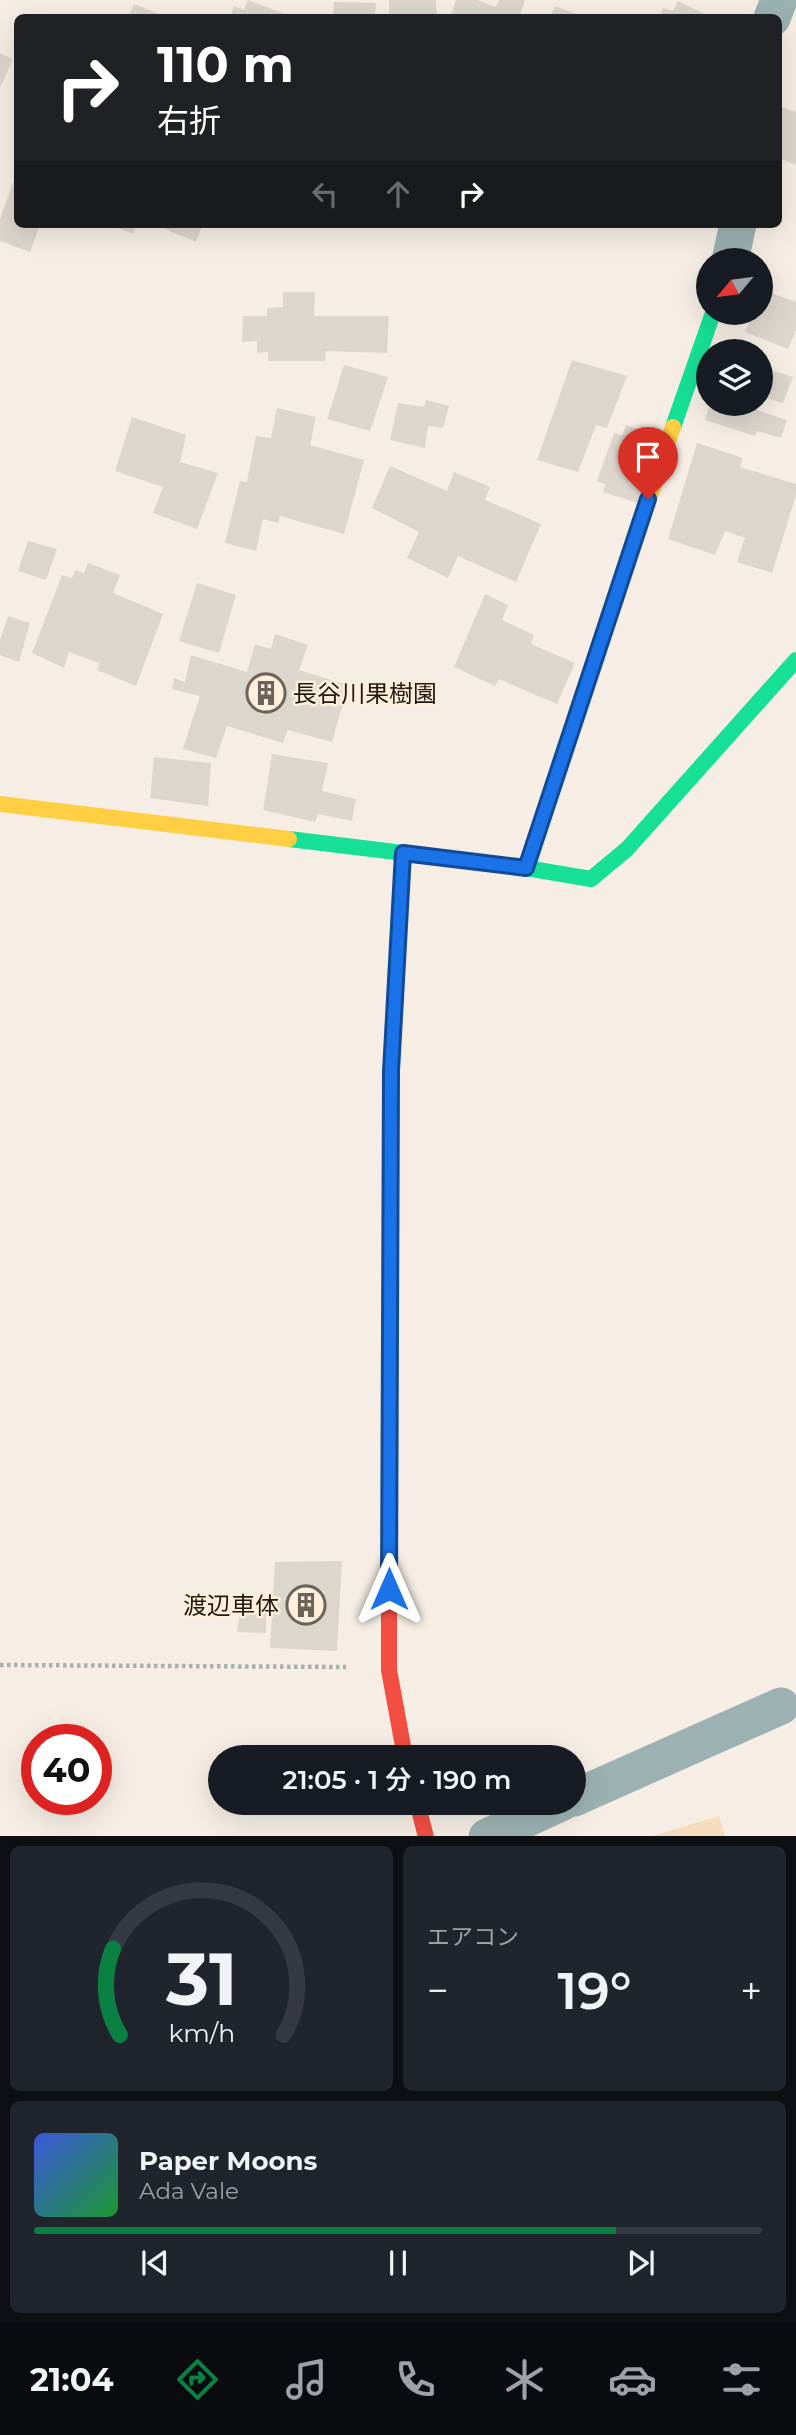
<!DOCTYPE html>
<html lang="ja">
<head>
<meta charset="utf-8">
<style>
	body { margin:0; font-family:Montserrat,"Noto Sans JP",sans-serif; background:#20242c; color:#f1f3f6; height:100vh; display:flex; flex-direction:column; font-size:26px; white-space:nowrap }
	* { box-sizing:border-box; margin:0 }
	p { font-size:23px; color:#9ea1a6 }
	.icon { flex:none; width:38px; height:38px; fill:none; stroke:currentColor; stroke-width:2; stroke-linecap:round; stroke-linejoin:round }
	.map { position:relative; height:1836px; overflow:hidden }
	.side { display:flex; flex-direction:column; gap:10px; padding:10px; background:#0d0f14; flex:1 }
	.side>* { flex:none }
	.banner { position:absolute; left:14px; top:14px; width:768px; height:214px; border-radius:10px; box-shadow:0 7px 28px #0002; background:#202124; color:#fff; overflow:hidden }
	.needle { width:46px; rotate:241deg }
	.buttons { position:absolute; left:696px; top:248px; display:grid; gap:14px }
	.buttons a { display:grid; place-items:center; width:77px; height:77px; border-radius:50%; background:#171b24; box-shadow:0 7px 28px #0002; font-size:35px }
	.speed { position:absolute; left:21px; top:1724px; display:flex; gap:14px; font-size:35px; font-weight:700; text-align:center }
	.speed>* { display:grid; place-content:center; width:91px; height:91px; border-radius:50%; background:#171b24; box-shadow:0 7px 28px #0002; line-height:1 }
	.speed .limit { border:10px solid #d22; background:#fff; color:#111 }
	.pin { position:absolute; display:grid; place-items:center; width:60px; height:60px; color:#fff; margin:-72px -30px; border-radius:50% 50% 50% 0; rotate:-45deg; box-shadow:0 0 7px #0007 }
	.pin .icon { rotate:45deg }
	.me { position:absolute; width:77px; margin:-38px; rotate:0deg; stroke-linejoin:round; filter:drop-shadow(0 0 5px #0008) }
	.turn { display:flex; align-items:center; gap:24px; height:147px; padding:0 28px; font-size:32px }
	.turn .icon { width:91px; height:91px; stroke-width:2.5 }
	.turn b { display:block; font-size:49px; line-height:60px }
	.lanes { display:flex; align-items:center; height:66px; padding:0 28px; background:#0003; justify-content:center; gap:35px; direction:ltr }
	.lanes .off { opacity:.35 }
	.big { font-size:52px; font-weight:600; line-height:1.1 }
	.side .card { flex:1; display:flex; flex-direction:column; justify-content:center; gap:10px; min-width:0; padding:0 24px; border-radius:10px; background:#20242c }
	.side .dial { align-items:center; gap:0 }
	.dial svg { height:182px; overflow:visible; fill:none; stroke:#363941; stroke-width:7; stroke-linecap:round; text-anchor:middle }
	.dial text { fill:#f1f3f6; stroke:none }
	.song { display:flex; align-items:center; gap:21px }
	.cover { width:84px; height:84px; border-radius:10px; background:linear-gradient(135deg,hsl(230 70% 55%),hsl(130 70% 35%)) }
	.played { height:7px; border-radius:4px; background:linear-gradient(90deg,#0b8043 80%,#363941 80%) }
	.keys { display:flex; justify-content:space-around; direction:ltr }
	.heat { display:flex; justify-content:space-between; align-items:center; font-size:38px; direction:ltr }
	.side .tiles { flex:1; display:grid; gap:10px; grid-template-columns:1fr 1fr }
	.card:last-child { grid-column:span 2 }
	.trip { position:absolute; left:208px; top:1745px; width:378px; height:70px; border-radius:35px; background:#171b24; box-shadow:0 7px 28px #0002; font-weight:600; line-height:70px; text-align:center }
	.dock { display:flex; height:112px; justify-content:space-around; align-items:center; background:#090b0e; color:#9ea1a6 }
	.dock .icon { width:49px; height:49px }
	.dock .on { color:#0b8043 }
	.dock b { font-size:32px; color:#f1f3f6 }
	.map>svg:first-child { display:block }
</style>
</head>
<body>
<div class="map">
<svg width="796" height="1837" viewBox="0 0 796 1837">
	<rect width="100%" height="100%" fill="#f6eee4"/>
	<polygon fill="#f5dcbe" points="719,1816 725,1836 652,1836"/>
	<g fill="#ddd6cd">
		<polygon points="248,0 287,15 286,18 230,18 234,6 244,10"/>
		<polygon points="389,0 436,0 437,18 389,18"/>
		<polygon points="456,0 477,0 496,7 499,0 525,0 520,15 525,18 450,18"/>
		<polygon points="678,1 705,14 704,18 659,18 663,8 673,11"/>
		<polygon points="334,2 376,3 375,18 333,18"/>
		<polygon points="134,4 167,17 167,18 128,18"/>
		<polygon points="555,6 584,17 584,18 550,18"/>
		<polygon points="0,53 13,59 0,88"/>
		<polygon points="779,106 796,112 796,165 779,158"/>
		<polygon points="18,169 18,224 40,224 30,252 0,241 0,219"/>
		<polygon points="109,224 137,224 133,234"/>
		<polygon points="153,224 203,224 196,242"/>
		<polygon points="763,290 796,302 796,330 788,349 745,332 753,313 761,313"/>
		<polygon points="283,292 315,292 314,316 389,316 387,353 326,351 325,361 268,361 268,352 257,353 257,341 242,342 243,316 267,316 267,308 283,307"/>
		<polygon points="572,360 627,376 607,428 596,425 578,472 537,460"/>
		<polygon points="344,365 388,377 370,431 327,419"/>
		<polygon points="774,371 793,377 783,403 763,397"/>
		<polygon points="426,400 449,406 443,428 428,426 425,448 390,440 398,403 424,407"/>
		<polygon points="710,404 739,404 787,420 781,438 757,431 755,436 705,420"/>
		<polygon points="277,408 316,417 310,445 364,460 344,534 280,516 278,523 263,519 256,551 225,543 240,481 247,482 256,436 271,438"/>
		<polygon points="132,417 186,435 180,462 218,473 197,529 153,513 163,487 115,471"/>
		<polygon points="626,425 661,436 638,503 603,492 605,484 597,481 614,433 622,435"/>
		<polygon points="697,443 743,458 740,467 796,484 796,495 772,573 737,562 745,538 725,531 715,555 668,539"/>
		<polygon points="390,466 447,491 454,472 490,487 485,500 541,524 516,582 458,556 448,578 407,558 419,532 372,508"/>
		<polygon points="28,541 57,549 46,580 18,571"/>
		<polygon points="88,563 120,575 113,593 163,614 136,686 97,670 99,663 69,652 64,668 32,653 62,575 72,578 75,570 84,573"/>
		<polygon points="197,583 236,595 219,653 179,641"/>
		<polygon points="485,594 508,605 502,620 534,635 531,644 575,663 557,704 499,679 495,686 454,667"/>
		<polygon points="8,616 30,623 19,662 0,655 0,640"/>
		<polygon points="275,634 308,645 299,670 348,685 332,742 288,730 283,743 227,726 216,758 183,749 200,696 172,689 174,678 185,682 191,655 247,672 255,644 271,649"/>
		<polygon points="272,754 328,763 322,791 356,799 352,821 318,814 315,822 263,810"/>
		<polygon points="154,757 211,763 208,806 150,798"/>
		<polygon points="342,1561 337,1651 270,1648 275,1562"/>
		<polygon points="240,1611 266,1612 266,1633 237,1632"/>
	</g>
	<g fill="none" stroke-linecap="round" stroke-linejoin="round">
		<polyline stroke="#a6b1ae" stroke-width="4.5" stroke-dasharray="3.5 3.5" stroke-linecap="butt" points="0,1665 346,1667"/>
		<g stroke="#9cb2b2" stroke-width="37">
			<polyline points="772,18 779,0"/>
			<polyline points="730,261 738,224"/>
			<polyline points="574,1798 781,1706"/>
			<polyline points="487,1837 563,1802"/>
		</g>
		<g stroke="#16e098" stroke-width="16">
			<polyline points="673,427 713,313"/>
			<polyline points="289,839 526,868 591,879 627,849 796,660"/>
			<polyline points="389,1541 391,1071 403,853"/>
		</g>
		<g stroke="#ffcf43" stroke-width="16">
			<polyline points="0,804 289,839"/>
			<polyline points="526,868 673,427"/>
		</g>
		<g stroke="#f24e42" stroke-width="16">
			<polyline points="389,1541 389,1670 405,1757"/>
			<polyline points="417,1802 426,1837"/>
		</g>
	</g>
	<g fill="none" stroke-linecap="round" stroke-linejoin="round">
		<g stroke="#114b97" stroke-width="18">
			<polyline id="route" points="389,1589 391,1071 403,853 526,868 648,499"/>
		</g>
		<use href="#route" stroke="#1a73e8" stroke-width="12"/>
	</g>
	<defs>
		<g id="building-ring" transform="scale(2.0125)"><circle r="9.5" fill="#feefdc" stroke="#6b645b" stroke-width="1.5"/><path d="M-4-6H4V6H1V3H-1V6H-4ZM-2.5-4.3h1.7v1.8h-1.7ZM.8-4.3h1.7v1.8H.8ZM-2.5-1h1.7V.8h-1.7ZM.8-1h1.7V.8H.8Z" fill="#6b645b"/></g>
	</defs>
	<g fill-rule="evenodd">
		<use href="#building-ring" x="266" y="693"/>
		<use href="#building-ring" x="306" y="1605"/>
	</g>
	<g text-anchor="middle" dominant-baseline="central" stroke-width="5" stroke-linejoin="round" paint-order="stroke">
		<g font-size="24" fill="#201a11" stroke="#feefdc" text-anchor="start">
			<text x="293" y="693">長谷川果樹園</text>
			<text x="279" y="1605" text-anchor="end">渡辺車体</text>
		</g>
	</g>
</svg>
<div class="buttons">
<a><svg class="needle" viewBox="-14 -14 28 28"><path d="M0-13l5 13h-10z" fill="#e53935"/><path d="M0 13l5-13h-10z" fill="#9ea1a6"/></svg></a>
<a><svg class="icon" aria-label="layers" viewBox="0 0 24 24"><path d="M12 4l9 5-9 5-9-5zM3 14l9 5 9-5"/></svg></a>
</div>
<div class="speed"><div class="limit">40</div></div>
<div class="pin" style="left:648px;top:499px;background:#d93025"><svg class="icon" aria-label="arrive" viewBox="0 0 24 24"><path d="M6 21V4h12l-3 4 3 4H6"/></svg></div>
<svg class="me" style="left:389px;top:1589px" viewBox="-20 -20 40 40"><path d="M0-17L14 15 0 8-14 15z" fill="#1a73e8" stroke="#fff" stroke-width="4"/></svg>
<div class="trip">21:05 · 1 分 · 190 m</div>
<div class="banner">
<div class="turn"><svg class="icon" aria-label="right" viewBox="0 0 24 24"><path d="M7 20v-9h11M14 6l5 5-5 5"/></svg><div><b>110 m</b>右折</div></div>
<div class="lanes"><svg class="icon off" aria-label="left" viewBox="0 0 24 24"><path d="M17 20v-9H6M10 6l-5 5 5 5"/></svg><svg class="icon off" aria-label="ahead" viewBox="0 0 24 24"><path d="M12 20V5M6 11l6-6 6 6"/></svg><svg class="icon" aria-label="right" viewBox="0 0 24 24"><path d="M7 20v-9h11M14 6l5 5-5 5"/></svg></div>
</div>
</div>
<section class="side">
<div class="tiles">
<div class="card dial"><svg viewBox="0 0 100 80">
<path d="M14 69A42 42 0 1 1 86 69"/>
<path d="M14 69A42 42 0 0 1 11 31" stroke="#0b8043"/>
<text x="50" y="56" font-size="32" font-weight="700">31</text>
<text x="50" y="72" font-size="11">km/h</text>
</svg></div>
<div class="card"><p>エアコン</p>
<div class="heat"><a>−</a><b class="big">19°</b><a>+</a></div>
</div>
<div class="card">
<div class="song"><i class="cover"></i><div><b>Paper Moons</b><p>Ada Vale</p></div></div>
<div class="played"></div>
<div class="keys"><svg class="icon" aria-label="previous" viewBox="0 0 24 24"><path d="M18 5L8 12l10 7zM5 5v14"/></svg><svg class="icon" aria-label="pause" viewBox="0 0 24 24"><path d="M8 5v14M16 5v14"/></svg><svg class="icon" aria-label="next" viewBox="0 0 24 24"><path d="M6 5l10 7-10 7zM19 5v14"/></svg></div>
</div>
</div>
</section>
<nav class="dock">
<b>21:04</b>
<svg class="icon on" aria-label="directions" viewBox="0 0 24 24"><path d="M12 3l9 9-9 9-9-9zM9 14v-3h6M13 9l2 2-2 2"/></svg>
<svg class="icon" aria-label="music" viewBox="0 0 24 24"><path d="M9 18V5l10-2v13"/><circle cx="6" cy="18" r="3"/><circle cx="16" cy="16" r="3"/></svg>
<svg class="icon" aria-label="phone" viewBox="0 0 24 24"><path d="M5 4h4l2 5-3 2q2 4 5 5l2-3 5 2v4C11 20 4 13 5 4z"/></svg>
<svg class="icon" aria-label="climate" viewBox="0 0 24 24"><path d="M12 3v18M4 7l16 10M4 17L20 7"/></svg>
<svg class="icon" aria-label="car" viewBox="0 0 24 24"><path d="M5 17H2v-5l4-1 3-4h7l3 4 3 1v5h-3M9 17h6M6 11h13"/><circle cx="7" cy="17" r="2"/><circle cx="17" cy="17" r="2"/></svg>
<svg class="icon" aria-label="filters" viewBox="0 0 24 24"><path d="M4 7h16M4 17h16"/><circle cx="9" cy="7" r="2"/><circle cx="15" cy="17" r="2"/></svg>
</nav>
</body>
</html>
